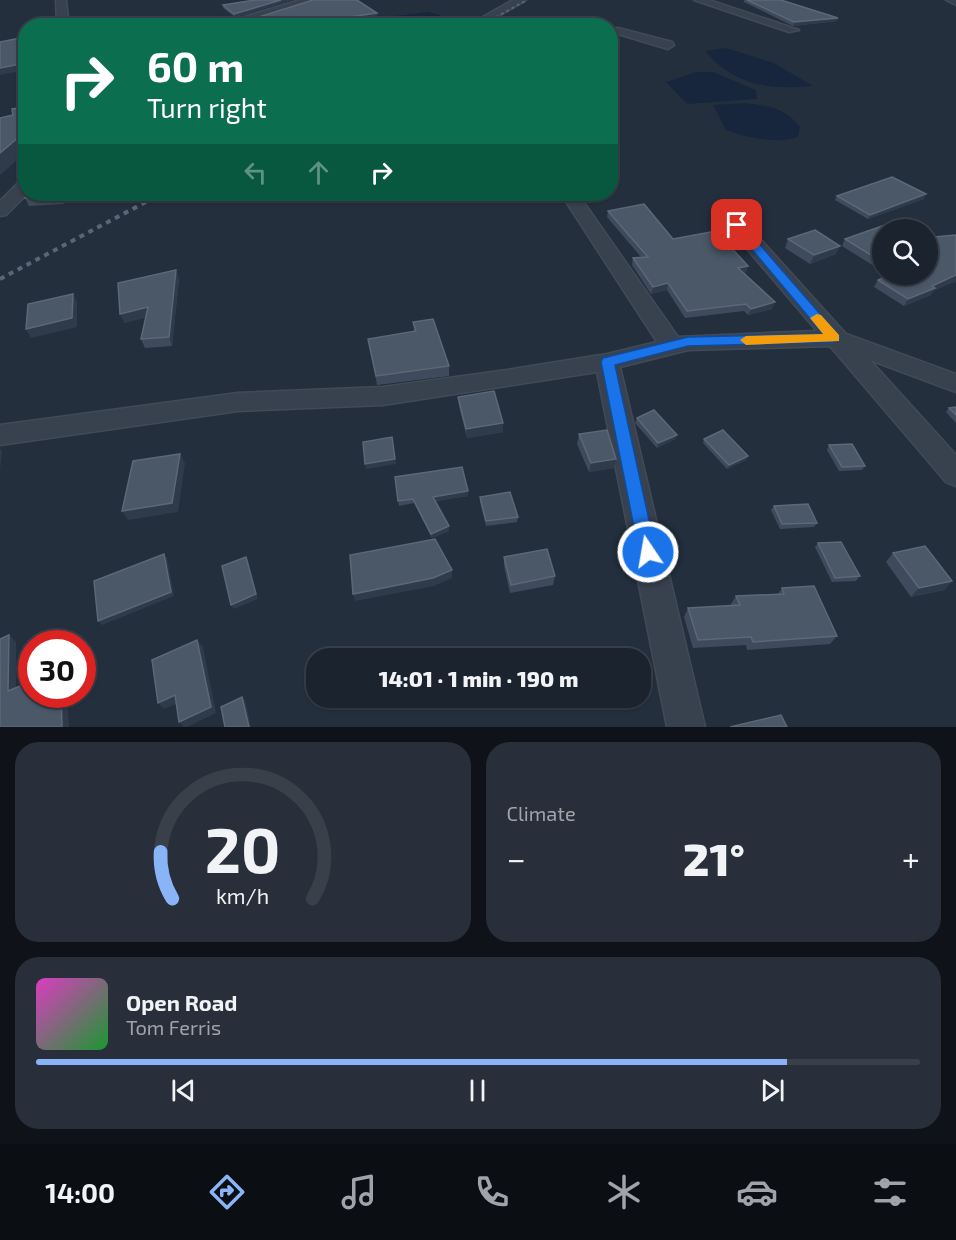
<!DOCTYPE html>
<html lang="en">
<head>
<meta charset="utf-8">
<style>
	body { margin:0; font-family:"Exo 2",sans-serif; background:#282f3a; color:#f1f3f6; height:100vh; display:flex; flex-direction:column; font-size:22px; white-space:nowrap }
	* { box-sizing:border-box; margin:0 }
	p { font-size:20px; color:#a0a4aa }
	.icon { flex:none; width:33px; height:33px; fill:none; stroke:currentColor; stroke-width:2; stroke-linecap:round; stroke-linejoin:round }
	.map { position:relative; height:727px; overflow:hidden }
	.side { display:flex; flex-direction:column; gap:15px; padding:15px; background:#0f1319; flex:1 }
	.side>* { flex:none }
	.hud { position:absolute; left:18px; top:18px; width:600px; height:183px; border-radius:24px; box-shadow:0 2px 4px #0004,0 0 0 2px #39404a; background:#0b6e4f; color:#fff; overflow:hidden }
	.fabs { position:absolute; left:872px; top:219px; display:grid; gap:12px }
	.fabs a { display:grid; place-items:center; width:66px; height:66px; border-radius:50%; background:#1b232e; box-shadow:0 2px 4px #0004,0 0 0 2px #39404a; font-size:30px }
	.speed { position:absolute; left:18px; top:630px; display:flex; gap:12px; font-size:30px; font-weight:700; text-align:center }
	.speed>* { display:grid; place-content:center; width:78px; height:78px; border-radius:50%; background:#1b232e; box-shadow:0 2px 4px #0004,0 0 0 2px #39404a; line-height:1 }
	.speed .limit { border:9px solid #d22; background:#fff; color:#111 }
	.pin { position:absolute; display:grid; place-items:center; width:51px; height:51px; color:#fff; margin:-26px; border-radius:12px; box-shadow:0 3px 9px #0006 }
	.me { position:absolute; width:66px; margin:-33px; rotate:348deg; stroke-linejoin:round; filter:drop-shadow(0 0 4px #0008) }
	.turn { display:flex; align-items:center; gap:21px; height:126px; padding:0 30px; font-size:27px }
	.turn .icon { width:78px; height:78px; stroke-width:2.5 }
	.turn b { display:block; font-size:42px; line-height:51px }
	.lanes { display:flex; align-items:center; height:57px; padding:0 30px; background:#0003; justify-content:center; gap:30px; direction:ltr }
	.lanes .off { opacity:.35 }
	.big { font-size:45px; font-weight:800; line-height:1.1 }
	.side .tile { flex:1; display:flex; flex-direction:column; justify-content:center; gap:9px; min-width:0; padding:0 21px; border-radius:24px; background:#282f3a }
	.side .dial { align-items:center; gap:0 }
	.dial svg { height:156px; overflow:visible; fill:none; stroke:#39404a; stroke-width:7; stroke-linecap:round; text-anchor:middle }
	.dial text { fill:#f1f3f6; stroke:none }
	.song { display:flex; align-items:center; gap:18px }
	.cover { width:72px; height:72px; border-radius:9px; background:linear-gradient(135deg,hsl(310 70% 55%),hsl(130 70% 35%)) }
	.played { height:6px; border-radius:3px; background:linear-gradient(90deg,#8ab4f8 85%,#39404a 85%) }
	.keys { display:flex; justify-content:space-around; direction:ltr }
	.heat { display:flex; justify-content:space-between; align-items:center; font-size:33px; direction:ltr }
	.side .tiles { flex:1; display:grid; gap:15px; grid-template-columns:1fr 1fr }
	.tile:last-child { grid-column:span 2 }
	.trip { position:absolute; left:306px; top:648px; width:345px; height:60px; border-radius:24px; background:#1b232e; box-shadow:0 2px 4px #0004,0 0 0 2px #39404a; font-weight:800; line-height:60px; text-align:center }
	.tab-bar { display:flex; height:96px; justify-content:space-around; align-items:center; background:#0b0e12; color:#a0a4aa }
	.tab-bar .icon { width:42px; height:42px }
	.tab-bar .selected { color:#8ab4f8 }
	.tab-bar b { font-size:27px; color:#f1f3f6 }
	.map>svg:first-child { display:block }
</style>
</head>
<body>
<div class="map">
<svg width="956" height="727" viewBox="0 0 956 727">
	<rect width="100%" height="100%" fill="#242f3e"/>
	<g fill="#17263c">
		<polygon points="428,12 440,15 445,23 431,26 378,25 379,18"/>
		<path d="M 726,48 L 774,63 L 813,86 C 770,90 734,86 705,51 Z"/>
		<polygon points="697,72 713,72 756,90 757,99 687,104 666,82"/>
		<path d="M 745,103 C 769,106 784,107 800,127 L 798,137 C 777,145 746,137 726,130 L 713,105 Z"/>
	</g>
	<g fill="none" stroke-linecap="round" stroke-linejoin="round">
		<g stroke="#414a57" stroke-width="3">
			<g id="street">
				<polygon points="56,0 66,0 69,26 57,26"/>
				<polygon points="300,0 316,0 233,26 214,26"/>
				<polygon points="513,0 526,0 481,26 467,26"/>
				<polygon points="694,0 709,0 799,30 789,32"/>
				<polygon points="946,0 956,0 956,5"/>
				<polygon points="618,28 672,42 674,45 668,49 618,34 610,36 610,29"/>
				<polygon points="26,180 27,194 6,215 0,216 0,201 20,181"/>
				<polygon points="561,194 578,194 678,337 817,331 730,229 728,225 737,219 744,221 846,334 956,374 956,392 870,360 956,455 956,486 946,482 830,346 688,350 620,367 705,727 667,727 597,372 383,405 238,411 0,445 0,425 238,393 383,387 507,370 607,354 657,342"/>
			</g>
		</g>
		<use href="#street" fill="#38414e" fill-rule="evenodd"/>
		<polyline stroke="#5a6575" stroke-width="2" stroke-dasharray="3 3" stroke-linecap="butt" points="480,26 527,0"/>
		<polyline stroke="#5a6575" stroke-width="4" stroke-dasharray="5 5" stroke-linecap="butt" points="0,279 161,194"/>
	</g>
	<g fill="#3f4b5c">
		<polygon points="255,0 292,0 235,17 223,8 223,5"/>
		<polygon points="744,0 781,0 837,21 793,26 744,2"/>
		<polygon points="29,194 72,194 64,204 29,206 25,198"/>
		<polygon points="837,196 924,199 868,219 835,200"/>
		<polygon points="608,211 673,239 746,273 744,273 772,309 748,315 744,311 685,318 667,290 651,294 632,265 633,258 641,257 607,217"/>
		<polygon points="882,230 882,271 842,246 845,239"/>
		<polygon points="956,235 956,281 933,291 931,295 904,306 874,287 878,280 888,276 887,274 927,274 934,237"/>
		<polygon points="788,239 836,254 810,264 785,248"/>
		<polygon points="179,279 172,346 145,348 141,339 146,317 124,323"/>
		<polygon points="413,322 449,366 449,376 377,385 370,348 414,331"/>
		<polygon points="458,397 503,423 503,432 467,438 459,406"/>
		<polygon points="956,407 956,423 946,412 949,408"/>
		<polygon points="637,418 675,439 657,448 635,423"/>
		<polygon points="579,434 614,468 589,472 577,444"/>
		<polygon points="704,439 746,460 727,469 703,443"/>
		<polygon points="829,445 865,466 862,470 839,471 827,450"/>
		<polygon points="395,477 468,491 468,496 436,501 449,526 449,531 432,538 414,503 399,506"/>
		<polygon points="480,497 518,517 517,522 486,526 480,502"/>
		<polygon points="774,506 817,523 814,527 780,529 771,510"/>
		<polygon points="818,543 860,576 856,581 832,582 815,547"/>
		<polygon points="893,553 952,581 944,590 911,597 886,562"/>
		<polygon points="504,557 555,576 553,585 510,593 504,566"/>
		<polygon points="782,588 837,636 830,644 747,650 746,645 693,648 684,617 688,608 732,606 731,604 736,596 778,594"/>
	</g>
	<g fill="#2f3b4b">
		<polygon points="281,0 292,0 235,17 234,14"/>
		<polygon points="377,13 377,16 337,23 336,19"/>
		<polygon points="838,18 837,21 793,26 794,22"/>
		<polygon points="26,63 26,70 0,75 0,68"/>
		<polygon points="26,131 26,152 0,175 0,153"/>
		<polygon points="61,194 72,194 64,204 60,195"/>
		<polygon points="926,194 924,199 868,219 870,215"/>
		<polygon points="840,246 836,254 810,264 814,255"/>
		<polygon points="748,266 746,273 736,275 738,268"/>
		<polygon points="176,270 179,279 172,346 169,337"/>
		<polygon points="956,275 956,281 933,291 931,295 904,306 908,299 932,286"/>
		<polygon points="668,283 667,290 651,294 653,287"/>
		<polygon points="73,294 77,302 77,327 31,338 26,329"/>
		<polygon points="775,302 772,309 748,315 751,309"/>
		<polygon points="148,307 152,315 124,323 120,314"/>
		<polygon points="503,423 503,432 467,438 466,429"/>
		<polygon points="677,435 675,439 657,448 658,443"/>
		<polygon points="0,448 2,451 0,470"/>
		<polygon points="180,454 185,463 178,512 128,520 122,511"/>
		<polygon points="748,456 746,460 727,469 729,465"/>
		<polygon points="395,459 396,464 366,469 365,464"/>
		<polygon points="616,459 614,468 589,472 591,463"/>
		<polygon points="468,491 468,496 434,501 433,497"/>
		<polygon points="449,526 449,531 432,538 431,534"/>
		<polygon points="164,554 167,558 174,596 102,625 98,621"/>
		<polygon points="246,557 248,561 258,599 234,609 231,605"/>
		<polygon points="452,570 452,578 434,586 355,601 353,594"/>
		<polygon points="952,581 944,590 911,597 919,588"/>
		<polygon points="9,635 16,642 16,696 8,691"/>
		<polygon points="197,640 203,647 216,713 187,727 184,727 179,722"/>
		<polygon points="61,694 67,694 69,727 62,727"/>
		<polygon points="175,695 180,702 164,709 158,703"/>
		<polygon points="242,697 245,700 251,727 249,727"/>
	</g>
	<g fill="#4b5868" stroke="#5c6777" stroke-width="1.5">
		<polygon points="255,0 281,0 234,14 223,5"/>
		<polygon points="313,0 357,0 377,13 336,19 358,26 247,26 243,22"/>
		<polygon points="747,0 781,0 838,18 794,22"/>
		<polygon points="26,37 26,63 0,68 0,42"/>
		<polygon points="26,107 26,131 0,153 0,118 13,115 12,109"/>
		<polygon points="892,177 926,194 870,215 837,196"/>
		<polygon points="29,194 61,194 60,195 25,198"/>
		<polygon points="644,204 673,239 716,231 748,266 738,268 775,302 751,309 746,304 687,311 668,283 653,287 633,258 648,257 608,211"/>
		<polygon points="902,219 921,230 882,230 882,262 845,239"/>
		<polygon points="815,230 840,246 814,255 788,239"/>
		<polygon points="927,233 934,237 956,235 956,275 932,286 935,288 908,299 878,280 891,274 927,274"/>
		<polygon points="176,270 169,337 141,339 148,307 120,314 118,283"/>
		<polygon points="73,294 72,318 26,329 28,304"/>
		<polygon points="433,319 449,366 376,376 368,339 416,331 413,322"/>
		<polygon points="494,391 503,423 466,429 458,397"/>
		<polygon points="956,407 956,415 949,408"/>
		<polygon points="654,410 677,435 658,443 637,418"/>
		<polygon points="607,430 616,459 591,463 579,434"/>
		<polygon points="723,430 748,456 729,465 704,439"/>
		<polygon points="392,437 395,459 365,464 363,442"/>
		<polygon points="852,444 865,466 842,467 829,445"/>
		<polygon points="180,454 172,503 122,511 133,461"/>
		<polygon points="462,467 468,491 433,497 449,526 431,534 413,499 398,501 395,477"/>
		<polygon points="510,492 518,517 486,521 480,497"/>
		<polygon points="808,504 817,523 782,524 774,506"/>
		<polygon points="435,539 452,570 433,578 353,594 350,555"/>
		<polygon points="841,542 860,576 835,578 818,543"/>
		<polygon points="925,546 952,581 919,588 893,553"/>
		<polygon points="547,549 555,576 511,585 504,557"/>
		<polygon points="164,554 171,592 98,621 94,581"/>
		<polygon points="246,557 256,594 231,605 222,566"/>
		<polygon points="814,586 837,636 753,642 751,637 698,640 688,608 740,605 736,596 784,594 782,588"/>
		<polygon points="9,635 8,691 32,681 32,694 61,694 62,727 0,727 0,639"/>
		<polygon points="197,640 211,707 179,722 175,695 158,703 152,660"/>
		<polygon points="242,697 249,727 225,727 221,707"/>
		<polygon points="781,715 787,727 730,727"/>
	</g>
	<polygon fill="#1a73e8" stroke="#114b97" stroke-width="1.5" points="737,222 741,223 841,338 834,342 688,346 615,365 656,552 654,558 648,560 641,558 639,552 601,362 603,358 688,337 823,334 734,228 734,223"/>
	<polygon fill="#f59e0b" points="817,314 821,315 839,335 839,341 746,345 740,340 746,336 823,334 810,318"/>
</svg>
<div class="fabs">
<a><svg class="icon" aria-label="search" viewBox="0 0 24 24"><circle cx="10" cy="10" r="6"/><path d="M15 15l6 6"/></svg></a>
</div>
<div class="speed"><div class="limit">30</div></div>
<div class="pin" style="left:737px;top:225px;background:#d93025"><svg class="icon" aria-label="arrive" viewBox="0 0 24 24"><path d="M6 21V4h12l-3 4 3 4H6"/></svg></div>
<svg class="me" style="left:648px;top:552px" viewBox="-20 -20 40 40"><circle r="17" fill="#1a73e8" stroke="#fff" stroke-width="3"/><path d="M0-11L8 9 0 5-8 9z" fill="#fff"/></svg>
<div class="trip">14:01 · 1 min · 190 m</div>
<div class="hud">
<div class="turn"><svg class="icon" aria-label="right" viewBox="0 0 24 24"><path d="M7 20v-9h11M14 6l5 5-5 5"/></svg><div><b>60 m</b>Turn right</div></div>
<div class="lanes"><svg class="icon off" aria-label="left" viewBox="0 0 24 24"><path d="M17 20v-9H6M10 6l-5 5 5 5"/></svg><svg class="icon off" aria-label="ahead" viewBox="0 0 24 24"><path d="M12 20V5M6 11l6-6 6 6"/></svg><svg class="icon" aria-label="right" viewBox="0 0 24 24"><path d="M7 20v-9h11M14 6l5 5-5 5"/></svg></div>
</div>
</div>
<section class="side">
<div class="tiles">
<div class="tile dial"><svg viewBox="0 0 100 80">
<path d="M14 69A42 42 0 1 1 86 69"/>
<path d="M14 69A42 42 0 0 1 8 45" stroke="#8ab4f8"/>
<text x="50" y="56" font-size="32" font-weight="700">20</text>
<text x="50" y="72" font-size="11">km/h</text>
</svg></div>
<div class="tile"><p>Climate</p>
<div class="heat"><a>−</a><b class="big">21°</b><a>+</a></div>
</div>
<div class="tile">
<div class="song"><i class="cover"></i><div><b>Open Road</b><p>Tom Ferris</p></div></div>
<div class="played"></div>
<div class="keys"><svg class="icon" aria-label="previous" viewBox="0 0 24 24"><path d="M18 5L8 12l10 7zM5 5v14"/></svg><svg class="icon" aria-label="pause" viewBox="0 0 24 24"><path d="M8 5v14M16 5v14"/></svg><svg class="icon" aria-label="next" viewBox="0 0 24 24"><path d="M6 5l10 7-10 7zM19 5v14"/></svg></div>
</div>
</div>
</section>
<nav class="tab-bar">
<b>14:00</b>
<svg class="icon selected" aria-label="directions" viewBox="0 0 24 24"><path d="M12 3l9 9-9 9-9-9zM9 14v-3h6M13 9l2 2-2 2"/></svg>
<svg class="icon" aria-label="music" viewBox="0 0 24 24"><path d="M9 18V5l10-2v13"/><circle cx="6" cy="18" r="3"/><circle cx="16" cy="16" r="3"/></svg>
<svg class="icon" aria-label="phone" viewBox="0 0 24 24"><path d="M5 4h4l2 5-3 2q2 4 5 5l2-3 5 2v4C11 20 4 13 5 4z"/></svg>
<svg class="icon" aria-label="climate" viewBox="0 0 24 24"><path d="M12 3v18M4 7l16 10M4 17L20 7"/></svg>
<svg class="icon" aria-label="car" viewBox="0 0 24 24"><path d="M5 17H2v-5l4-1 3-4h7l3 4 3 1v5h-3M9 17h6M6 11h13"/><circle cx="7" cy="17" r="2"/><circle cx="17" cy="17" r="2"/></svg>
<svg class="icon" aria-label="filters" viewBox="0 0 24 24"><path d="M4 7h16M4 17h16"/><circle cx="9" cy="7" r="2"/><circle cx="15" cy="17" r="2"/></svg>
</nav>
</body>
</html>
